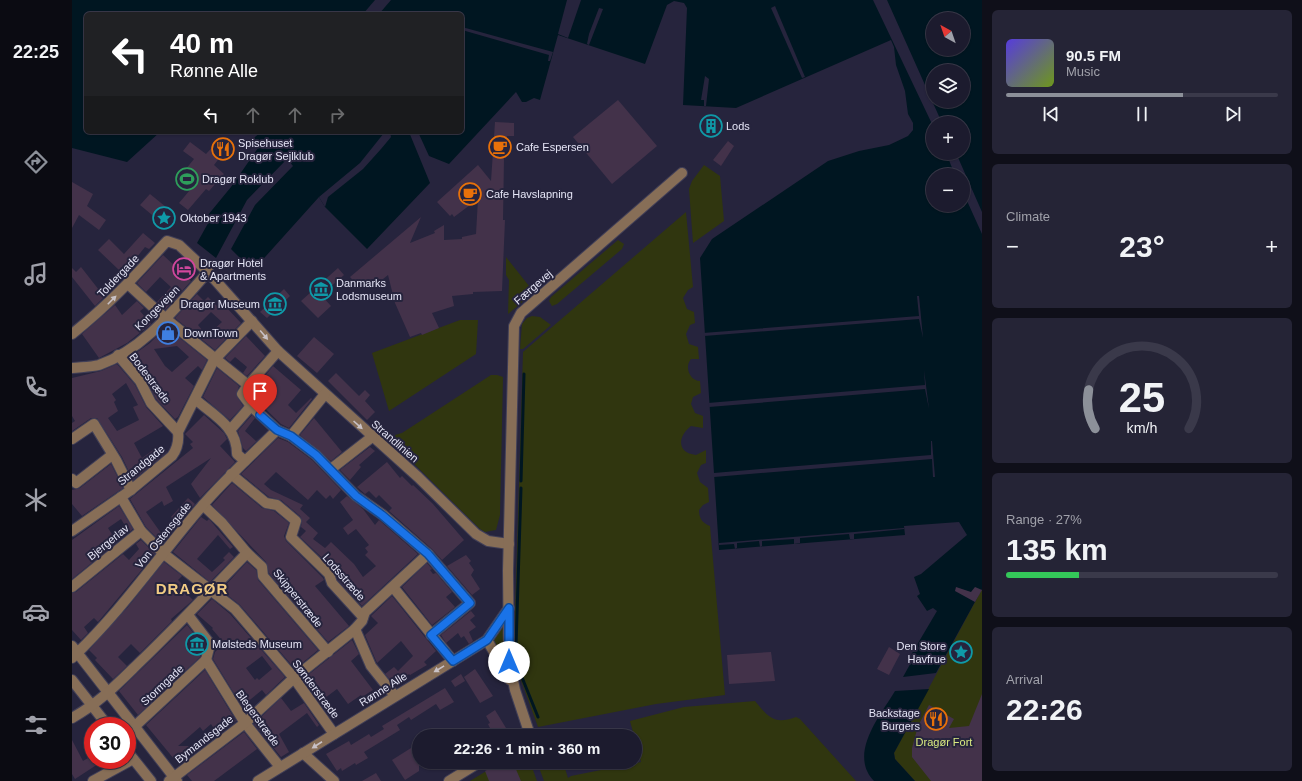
<!DOCTYPE html>
<html lang="en">
<head>
<meta charset="utf-8">
<style>
	body { margin:0; font-family:Arial,sans-serif; background:#252436; color:#f1f3f6; height:100vh; display:flex; flex-direction:column; font-size:15px; white-space:nowrap }
	* { box-sizing:border-box; margin:0 }
	p { font-size:13px; color:#a0a1aa }
	.icon { flex:none; width:22px; height:22px; fill:none; stroke:currentColor; stroke-width:2; stroke-linecap:round; stroke-linejoin:round }
	.map { position:relative; flex:1; overflow:hidden }
	.sheet { display:flex; flex-direction:column; gap:10px; padding:10px; background:#0f0f19; width:320px }
	.sheet>* { flex:none }
	.top-card { position:absolute; left:12px; top:12px; width:380px; height:122px; border-radius:6px; box-shadow:0 1px 3px #0004,0 0 0 1px #3a394a; background:#202124; color:#fff; overflow:hidden }
	.needle { width:26px; rotate:320deg }
	.tools { position:absolute; left:854px; top:12px; display:grid; gap:8px }
	.tools a { display:grid; place-items:center; width:44px; height:44px; border-radius:50%; background:#1c1b2e; box-shadow:0 1px 3px #0004,0 0 0 1px #3a394a; font-size:20px }
	.speed { position:absolute; left:12px; top:717px; display:flex; gap:8px; font-size:20px; font-weight:700; text-align:center }
	.speed>* { display:grid; place-content:center; width:52px; height:52px; border-radius:50%; background:#1c1b2e; box-shadow:0 1px 3px #0004,0 0 0 1px #3a394a; line-height:1 }
	.speed .limit { border:6px solid #d22; background:#fff; color:#111 }
	.pin { position:absolute; display:grid; place-items:center; width:34px; height:34px; color:#fff; margin:-41px -17px; border-radius:50% 50% 50% 0; rotate:-45deg; box-shadow:0 0 4px #0007 }
	.pin .icon { rotate:45deg }
	.me { position:absolute; width:44px; margin:-22px; rotate:0deg; stroke-linejoin:round; filter:drop-shadow(0 0 3px #0008) }
	.turn { display:flex; align-items:center; gap:14px; height:84px; padding:0 20px; font-size:18px }
	.turn .icon { width:52px; height:52px; stroke-width:2.5 }
	.turn b { display:block; font-size:28px; line-height:34px }
	.lanes { display:flex; align-items:center; height:38px; padding:0 20px; background:#0003; justify-content:center; gap:20px; direction:ltr }
	.lanes .off { opacity:.35 }
	.big { font-size:30px; font-weight:800; line-height:1.1 }
	.sheet .tile { flex:1; display:flex; flex-direction:column; justify-content:center; gap:6px; min-width:0; padding:0 14px; border-radius:6px; background:#252436 }
	.sheet .dial { align-items:center; gap:0 }
	.dial svg { height:104px; overflow:visible; fill:none; stroke:#3a394a; stroke-width:7; stroke-linecap:round; text-anchor:middle }
	.dial text { fill:#f1f3f6; stroke:none }
	.song { display:flex; align-items:center; gap:12px }
	.cover { width:48px; height:48px; border-radius:6px; background:linear-gradient(135deg,hsl(250 70% 55%),hsl(80 70% 35%)) }
	.played { height:4px; border-radius:2px; background:linear-gradient(90deg,#8c9099 65%,#3a394a 65%) }
	.keys { display:flex; justify-content:space-around; direction:ltr }
	.heat { display:flex; justify-content:space-between; align-items:center; font-size:22px; direction:ltr }
	.charge { height:6px; border-radius:3px; background:linear-gradient(90deg,#34c759 27%,#3a394a 0) }
	.trip { position:absolute; left:340px; top:729px; width:230px; height:40px; border-radius:20px; background:#1c1b2e; box-shadow:0 1px 3px #0004,0 0 0 1px #3a394a; font-weight:800; line-height:40px; text-align:center }
	main { display:flex; flex:1; min-height:0 }
	.tabs { display:flex; flex-direction:column; width:72px; justify-content:space-around; align-items:center; background:#0b0b12; color:#a0a1aa }
	.tabs .icon { width:28px; height:28px }
	.tabs .on { color:#8c9099 }
	.tabs b { font-size:18px; color:#f1f3f6 }
	.map>svg:first-child { display:block }
</style>
</head>
<body>
<main>
<nav class="tabs">
<b>22:25</b>
<svg class="icon on" aria-label="directions" viewBox="0 0 24 24"><path d="M12 3l9 9-9 9-9-9zM9 14v-3h6M13 9l2 2-2 2"/></svg>
<svg class="icon" aria-label="music" viewBox="0 0 24 24"><path d="M9 18V5l10-2v13"/><circle cx="6" cy="18" r="3"/><circle cx="16" cy="16" r="3"/></svg>
<svg class="icon" aria-label="phone" viewBox="0 0 24 24"><path d="M5 4h4l2 5-3 2q2 4 5 5l2-3 5 2v4C11 20 4 13 5 4z"/></svg>
<svg class="icon" aria-label="climate" viewBox="0 0 24 24"><path d="M12 3v18M4 7l16 10M4 17L20 7"/></svg>
<svg class="icon" aria-label="car" viewBox="0 0 24 24"><path d="M5 17H2v-5l4-1 3-4h7l3 4 3 1v5h-3M9 17h6M6 11h13"/><circle cx="7" cy="17" r="2"/><circle cx="17" cy="17" r="2"/></svg>
<svg class="icon" aria-label="filters" viewBox="0 0 24 24"><path d="M4 7h16M4 17h16"/><circle cx="9" cy="7" r="2"/><circle cx="15" cy="17" r="2"/></svg>
</nav>
<div class="map">
<svg width="910" height="781" viewBox="0 0 910 781">
	<rect width="100%" height="100%" fill="#26243d"/>
	<g fill="#30360f">
		<polygon points="632,165 648,176 652,221 621,243 617,189 620,181"/>
		<path d="M 614,212 L 621,287 L 616,290 L 611,298 L 615,309 L 622,312 L 623,323 L 618,325 L 614,334 L 617,344 L 626,347 L 627,359 L 619,359 C 612,367 618,381 628,381 L 629,393 L 621,397 L 619,404 L 623,413 L 631,416 L 631,428 L 619,426 C 605,437 605,453 624,455 L 634,450 L 634,463 L 629,465 L 625,473 L 628,482 L 636,488 L 637,502 L 631,505 L 627,510 C 627,518 630,523 638,526 L 653,695 L 584,704 L 466,727 L 443,664 L 442,648 L 451,352 Z"/>
		<polygon points="546,240 552,244 550,249 485,304 480,306 477,301 479,297"/>
		<polygon points="434,257 461,291 459,295 436,314 437,280 434,275"/>
		<polygon points="460,316 468,317 479,325 451,349 448,349 450,324 455,318"/>
		<polygon points="388,320 406,320 404,354 317,411 300,353"/>
		<polygon points="419,375 425,375 431,377 428,515 424,530 413,532 408,529 328,450 323,435 330,433"/>
		<polygon points="910,589 910,781 843,781 823,759 822,753"/>
		<polygon points="432,625 434,665 420,643"/>
		<path d="M 683,701 C 697,718 702,725 724,717 L 728,719 L 784,781 L 472,781 L 465,762 L 491,762 L 496,778 L 499,776 L 569,762 L 558,721 L 612,707 Z"/>
		<polygon points="429,762 458,762 465,781 398,781"/>
	</g>
	<g fill="#001621" fill-rule="evenodd">
		<path d="M 0,0 L 910,0 L 910,589 L 864,673 L 831,677 L 842,657 L 839,655 L 865,611 L 861,608 L 855,611 L 845,596 L 848,594 L 842,577 L 849,574 L 895,535 L 887,522 L 832,526 L 833,535 L 647,550 L 628,258 L 640,239 L 756,161 L 787,151 L 817,145 L 836,136 L 841,130 L 841,123 L 836,114 L 833,91 L 824,65 L 822,47 L 819,40 L 664,108 L 611,105 L 615,8 L 612,3 L 602,1 L 595,5 L 573,64 L 486,35 L 468,100 L 462,98 L 454,102 L 450,102 L 444,92 L 377,164 L 357,156 L 346,132 L 390,132 L 390,14 L 14,14 L 14,132 L 88,132 L 55,162 L 0,148 ZM 861,19 L 891,19 L 891,49 L 861,49 ZM 861,71 L 891,71 L 891,101 L 861,101 ZM 861,123 L 891,123 L 891,153 L 861,153 ZM 861,175 L 891,175 L 891,205 L 861,205 Z"/>
		<polygon points="189,132 337,132 358,183 295,249 253,207 247,197 185,266 177,257 172,262 159,249 183,205 221,166 215,159 175,200 144,258 125,243 139,218 136,215 159,187 186,148 177,142"/>
		<path d="M 857,689 L 822,753 L 823,759 L 843,781 L 802,781 C 776,754 808,716 823,691 Z"/>
	</g>
	<g fill="#26243d">
		<polygon points="303,0 319,0 307,14 291,14"/>
		<polygon points="495,0 509,0 496,38 486,34"/>
		<polygon points="801,0 815,0 870,123 861,123 861,126"/>
		<polygon points="703,6 733,77 730,78 699,8"/>
		<polygon points="527,8 531,9 517,45 515,44 517,34"/>
		<polygon points="390,27 481,52 478,61 476,61 477,55 390,30"/>
		<polygon points="633,76 637,79 634,106 632,106 632,100 629,100"/>
		<polygon points="318,132 319,137 309,149 291,169 256,197 253,207 247,197 288,163 312,133"/>
		<polygon points="874,153 884,153 910,212 910,234 891,192 891,175 883,175"/>
		<polygon points="845,296 847,296 851,338 847,319 632,336 631,333 847,316"/>
		<polygon points="852,370 857,409 853,389 637,407 636,403 853,385"/>
		<polygon points="859,441 860,441 863,477 861,477 860,459 642,477 642,473 859,455"/>
		<polygon points="832,528 832,529 782,534 782,539 778,539 777,534 728,538 728,543 722,544 722,539 690,541 690,546 688,547 687,541 665,543 665,548 663,549 662,544 647,545 647,543"/>
	</g>
	<g fill="none" stroke-linecap="round" stroke-linejoin="round">
		<g stroke="#001621" stroke-width="3">
			<polyline points="449,481 452,374"/>
			<polyline points="449,488 444,646 447,670 466,717"/>
		</g>
	</g>
	<g fill="#43324a" fill-rule="evenodd">
		<polygon points="546,100 585,146 540,184 501,137"/>
		<polygon points="644,115 650,128 634,136 628,123"/>
		<polygon points="423,122 442,123 442,136 435,136 434,158 432,158 431,220 433,220 430,291 401,292 401,294 380,296 382,306 360,313 367,328 350,335 349,333 338,337 323,303 316,275 306,283 304,281 297,287 294,284 289,289 278,277 349,217 338,243 363,233 362,231 372,225 372,240 390,239 390,237 404,234 406,199 382,217 380,214 378,216 365,202 406,165 419,181"/>
		<polygon points="148,139 163,150 157,158 151,153 142,165 152,174 137,191 134,189 116,210 107,203 118,190 105,180 122,159 111,151 118,142 134,154"/>
		<polygon points="656,141 662,146 649,166 641,160"/>
		<polygon points="0,182 21,194 15,206 34,220 27,230 7,215 0,228"/>
		<polygon points="78,194 94,207 85,219 68,205"/>
		<polygon points="71,233 83,243 77,249 73,247 35,294 23,306 0,277 0,268 4,272 9,267 27,290 47,270 26,250 37,239 52,254"/>
		<polygon points="91,255 119,281 93,310 85,302 99,287 88,277 74,292 65,283"/>
		<polygon points="266,268 272,275 249,295 259,306 246,318 229,301"/>
		<polygon points="212,289 218,296 195,318 188,312"/>
		<path d="M 125,294 L 132,301 L 136,297 L 149,310 L 153,306 L 169,323 L 143,350 L 103,318 ZM 139,312 L 150,322 L 135,336 L 126,325 Z"/>
		<polygon points="65,301 72,308 68,311 79,324 55,343 27,358 10,334 43,305 50,315"/>
		<path d="M 94,327 L 135,360 L 130,370 L 126,366 L 113,378 L 122,386 L 106,417 L 103,419 L 84,399 L 73,377 L 57,358 L 78,343 ZM 105,346 L 117,357 L 100,372 L 93,366 L 82,349 Z"/>
		<polygon points="174,336 193,356 175,376 171,373 175,367 163,357 158,362 153,358"/>
		<polygon points="242,337 262,354 245,373 225,356"/>
		<path d="M 45,364 L 63,385 L 74,407 L 91,426 L 62,443 L 70,458 L 88,445 L 95,452 L 61,480 L 50,457 L 25,418 L 19,418 L 0,431 L 0,423 L 3,421 L 0,416 L 0,378 L 29,371 ZM 54,383 L 66,405 L 61,407 L 67,420 L 45,431 L 36,418 L 46,411 L 42,402 L 44,400 L 40,394 Z"/>
		<polygon points="201,366 229,390 216,405 224,413 239,398 240,399 217,428 209,424 178,394"/>
		<polygon points="145,368 167,386 164,395 171,406 158,420 131,397"/>
		<polygon points="264,373 287,396 293,390 298,395 293,401 303,412 295,420 256,381"/>
		<polygon points="132,415 152,433 155,439 148,446 163,462 128,498 119,484 139,458 94,487 101,501 92,506 90,501 74,512 89,533 84,537 74,527 58,499 121,448 118,444 121,442 113,434"/>
		<polygon points="180,415 183,418 173,431 184,441 190,436 174,451 171,448 166,431"/>
		<polygon points="242,418 270,452 259,461 228,435"/>
		<polygon points="206,438 216,442 240,460 269,490 261,499 258,495 254,499 245,490 236,500 204,472 192,484 199,490 231,505 228,509 238,518 234,522 246,533 241,539 253,548 259,542 282,564 291,577 304,566 293,555 296,552 293,548 297,545 284,529 276,535 271,528 281,520 268,502 275,496 291,509 303,525 307,520 346,554 290,606 266,580 262,569 228,537 234,531 229,527 230,520 228,516 209,500 197,497 169,474"/>
		<polygon points="298,447 303,451 287,465 289,467 278,480 268,470"/>
		<polygon points="315,462 328,478 330,476 340,486 341,485 361,504 392,540 370,560 360,549 317,511 320,508 307,495 304,498 297,491 293,494 285,487"/>
		<polygon points="39,464 51,488 10,516 0,504 0,490 8,488"/>
		<polygon points="160,483 190,508 202,511 217,523 212,536 214,541 251,578 252,580 243,586 277,626 256,642 197,573 194,562 140,505"/>
		<polygon points="116,498 123,504 106,524 99,517"/>
		<polygon points="47,506 61,529 57,532 49,519 36,528 45,542 0,579 0,540"/>
		<polygon points="129,517 135,521 137,519 161,547 158,549 146,535 125,559 140,572 153,560 151,558 157,552 162,557 138,582 101,552"/>
		<polygon points="69,540 83,554 26,622 22,618 12,627 16,633 9,640 0,630 0,593 4,592 51,554 57,560 67,549 64,544"/>
		<polygon points="394,555 399,561 397,563 402,570 399,575 408,589 400,595 375,566"/>
		<polygon points="92,562 109,575 110,576 106,580 114,588 112,591 121,600 99,619 100,621 68,653 59,644 46,657 55,666 41,679 23,660 25,658 17,650 56,607"/>
		<polygon points="175,562 184,570 186,580 246,650 223,669 168,605 149,590"/>
		<polygon points="355,563 360,569 358,570 361,574 364,573 380,592 374,597 383,607 360,625 330,587"/>
		<polygon points="884,587 899,592 903,587 910,590 903,602 883,591"/>
		<polygon points="320,596 364,651 352,662 355,665 338,675 337,674 323,685 313,674 322,667 326,671 341,656 329,641 305,663 293,635 306,623 299,616"/>
		<path d="M 140,599 L 158,614 L 213,677 L 194,695 L 190,690 L 174,703 L 178,710 L 174,713 L 141,659 L 143,652 L 152,643 L 140,629 L 141,628 L 125,614 ZM 190,656 L 200,669 L 187,680 L 185,678 L 183,680 L 174,668 Z"/>
		<polygon points="399,611 403,616 398,620 404,627 397,632 401,641 397,644 392,636 389,638 386,633 374,643 369,635"/>
		<polygon points="115,625 131,645 128,657 66,715 47,691"/>
		<polygon points="280,640 287,654 279,661 301,690 290,697 289,695 276,704 265,689 253,698 264,712 258,717 231,679"/>
		<polygon points="817,647 828,654 817,675 805,669"/>
		<polygon points="699,652 703,681 657,684 655,655"/>
		<polygon points="403,669 421,696 408,703 392,677"/>
		<polygon points="133,670 164,721 146,735 139,724 131,731 128,727 106,746 121,746 125,751 107,765 74,725"/>
		<polygon points="389,674 393,681 383,687 379,681"/>
		<polygon points="373,688 382,702 368,710 364,704 339,720 337,717 325,725 328,730 292,752 296,758 284,765 283,763 270,771 269,768 265,771 254,754 277,741 279,745 297,734 299,737 312,729 310,726"/>
		<polygon points="910,694 910,781 859,781 840,757 840,748 846,726 857,705 882,719 877,728 897,726"/>
		<polygon points="209,698 219,711 232,703 247,725 245,727 235,713 207,734 217,752 209,757 182,724"/>
		<polygon points="423,710 434,728 429,731 431,736 422,736 416,724 418,723 414,716"/>
		<polygon points="172,732 185,749 142,781 120,781 115,775"/>
		<polygon points="0,740 11,761 21,755 21,760 24,760 26,764 3,779 0,774"/>
		<polygon points="347,743 347,771 333,780 320,760"/>
		<polygon points="428,762 438,762 441,768 443,767 449,781 417,781 413,771"/>
		<polygon points="304,773 309,781 290,781"/>
	</g>
	<g fill="none" stroke-linecap="round" stroke-linejoin="round">
		<g stroke="#413f57" stroke-width="12">
			<g id="minor">
				<polyline points="56,284 94,319 176,385 170,394 179,406 205,430 219,436 244,455 284,496 311,515 356,554 398,603 359,635"/>
				<path d="M 0,334 C 37,305 64,275 95,241 L 107,245 L 136,272 L 206,351 L 346,477 L 404,534 L 416,541 L 437,544"/>
				<polyline points="46,355 68,381 79,403 106,432"/>
				<path d="M 0,368 C 9,367 19,367 27,365 C 73,349 105,306 136,272"/>
				<polyline points="176,385 206,351"/>
				<path d="M 124,400 C 143,416 165,427 165,454 L 173,461"/>
				<polyline points="159,429 179,406"/>
				<polyline points="219,436 253,394"/>
				<polyline points="0,439 22,424 44,460 59,490"/>
				<polyline points="259,469 300,437"/>
				<polyline points="159,474 194,503 205,505 224,521 219,537 257,574 260,583 291,617"/>
				<polyline points="0,479 4,483 40,455"/>
				<polyline points="49,497 69,531 92,554 163,609 222,678 262,734"/>
				<polyline points="131,505 150,523 175,553 190,567 191,576 256,652"/>
				<path d="M 0,531 L 59,490 L 100,456 C 106,448 107,441 106,432 L 142,360 L 180,321"/>
				<polyline points="0,587 69,531"/>
				<polyline points="321,587 381,661"/>
				<polyline points="116,615 138,644 134,660"/>
				<polyline points="283,629 299,666 323,696"/>
				<polyline points="415,640 438,680"/>
				<polyline points="0,646 105,781"/>
				<path d="M 0,658 C 49,612 87,556 130,506 C 153,479 180,455 205,430"/>
				<polyline points="134,660 173,723 208,767"/>
				<polyline points="0,680 36,726"/>
				<path d="M 0,718 C 29,702 48,681 72,658 C 107,624 141,588 175,553"/>
				<polyline points="62,727 134,660"/>
				<polyline points="450,736 457,732 443,690 437,662 436,571 442,326 449,313 610,173"/>
				<polyline points="55,751 79,781"/>
				<polyline points="231,753 262,781"/>
				<polyline points="21,781 61,759"/>
				<polyline points="97,781 173,723 222,678 282,630 290,621 293,612 356,554"/>
				<polyline points="186,781 415,640 437,608"/>
				<polyline points="377,781 408,762"/>
			</g>
		</g>
		<use href="#minor" stroke="#876e57" stroke-width="10"/>
	</g>
	<defs><path id="oneway-solid" d="M-6-.8H1V-3.2L6.5 0L1 3.2V.8H-6Z"/></defs>
	<g fill="#c8c1c6">
		<use href="#oneway-solid" transform="translate(40 300) rotate(-45)"/>
		<use href="#oneway-solid" transform="translate(192 335) rotate(50)"/>
		<use href="#oneway-solid" transform="translate(286 425) rotate(42)"/>
		<use href="#oneway-solid" transform="translate(367 669) rotate(149)"/>
		<use href="#oneway-solid" transform="translate(245 745) rotate(147)"/>
	</g>
	<g fill="none" stroke-linecap="round" stroke-linejoin="round">
		<g stroke="#114b97" stroke-width="10">
			<polyline id="route" points="188,415 205,430 219,436 244,455 284,496 310,515 356,554 398,603 359,635 381,661 415,640 437,608 437,662"/>
		</g>
		<use href="#route" stroke="#1a73e8" stroke-width="7"/>
	</g>
	<defs>
		<g id="building-ring" transform="scale(1.15)"><circle r="9.5" fill="#26243d" stroke="#0f9aa8" stroke-width="1.5"/><path d="M-4-6H4V6H1V3H-1V6H-4ZM-2.5-4.3h1.7v1.8h-1.7ZM.8-4.3h1.7v1.8H.8ZM-2.5-1h1.7V.8h-1.7ZM.8-1h1.7V.8H.8Z" fill="#0f9aa8"/></g>
		<g id="cafe-ring" transform="scale(1.15)"><circle r="9.5" fill="#26243d" stroke="#e8710a" stroke-width="1.5"/><path d="M-5.5-4.5H6V0H3Q3 3.5 0 3.5H-2.5Q-5.5 3.5-5.5 0ZM3-3.2v2h1.7v-2ZM-6 4.5H4V6H-6Z" fill="#e8710a"/></g>
		<g id="restaurant-ring" transform="scale(1.15)"><circle r="9.5" fill="#26243d" stroke="#e8710a" stroke-width="1.5"/><path d="M-5-6h1v4h1v-4h1v4h1v-4h1v5L-1.5 .5V6h-2V.5L-5-1ZM5-6V6H3V1.5H1.5Q1.5-4 5-6Z" fill="#e8710a"/></g>
		<g id="stadium-ring" transform="scale(1.15)"><circle r="9.5" fill="#26243d" stroke="#2e9e5b" stroke-width="1.5"/><path d="M0-5a6.5 5 0 1 0 0 10a6.5 5 0 1 0 0-10ZM-3.5-1.8h7v3.6h-7Z" fill="#2e9e5b"/></g>
		<g id="sight-ring" transform="scale(1.15)"><circle r="9.5" fill="#26243d" stroke="#0f9aa8" stroke-width="1.5"/><path d="M0-6L1.8-2.2L6-1.7L2.9 1.2L3.7 5.4L0 3.3L-3.7 5.4L-2.9 1.2L-6-1.7L-1.8-2.2Z" fill="#0f9aa8"/></g>
		<g id="hotel-ring" transform="scale(1.15)"><circle r="9.5" fill="#26243d" stroke="#d1479c" stroke-width="1.5"/><path d="M-6-4.5h1.5V1H6V5H4.5V3h-9V5H-6ZM-4 0a1.8 1.8 0 1 1 3.6 0ZM.5 0V-2.5h3Q6-2.5 6 0Z" fill="#d1479c"/></g>
		<g id="museum-ring" transform="scale(1.15)"><circle r="9.5" fill="#26243d" stroke="#0f9aa8" stroke-width="1.5"/><path d="M0-6L6-3V-2H-6V-3ZM-5-1h2V3h-2ZM-1-1h2V3h-2ZM3-1h2V3H3ZM-6 4H6V6H-6Z" fill="#0f9aa8"/></g>
		<g id="shop-ring" transform="scale(1.15)"><circle r="9.5" fill="#26243d" stroke="#3f7fe0" stroke-width="1.5"/><path d="M-5-2.5h2.3a2.7 3.5 0 0 1 5.4 0H5L5.5 6h-11ZM-1.5-2.5h3a1.5 2.3 0 0 0-3 0Z" fill="#3f7fe0"/></g>
	</defs>
	<g fill-rule="evenodd">
		<use href="#building-ring" x="639" y="126"/>
		<use href="#cafe-ring" x="428" y="147"/>
		<use href="#restaurant-ring" x="151" y="149"/>
		<use href="#stadium-ring" x="115" y="179"/>
		<use href="#cafe-ring" x="398" y="194"/>
		<use href="#sight-ring" x="92" y="218"/>
		<use href="#hotel-ring" x="112" y="269"/>
		<use href="#museum-ring" x="249" y="289"/>
		<use href="#museum-ring" x="203" y="304"/>
		<use href="#shop-ring" x="96" y="333"/>
		<use href="#museum-ring" x="125" y="644"/>
		<use href="#sight-ring" x="889" y="652"/>
		<use href="#restaurant-ring" x="864" y="719"/>
	</g>
	<g text-anchor="middle" dominant-baseline="central" stroke-width="4" stroke-linejoin="round" paint-order="stroke">
		<g font-size="11" fill="#e4e4f5" stroke="#26243d" text-anchor="start">
			<text x="654" y="126">Lods</text>
			<text x="166" y="143">Spisehuset<tspan x="166" dy="13">Dragør Sejlklub</tspan></text>
			<text x="444" y="147">Cafe Espersen</text>
			<text x="130" y="179">Dragør Roklub</text>
			<text x="414" y="194">Cafe Havslapning</text>
			<text x="108" y="218">Oktober 1943</text>
			<text x="128" y="263">Dragør Hotel<tspan x="128" dy="13">&amp; Apartments</tspan></text>
			<text x="264" y="283">Danmarks<tspan x="264" dy="13">Lodsmuseum</tspan></text>
			<text x="188" y="304" text-anchor="end">Dragør Museum</text>
			<text x="112" y="333">DownTown</text>
			<text x="140" y="644">Mølsteds Museum</text>
			<text x="874" y="646" text-anchor="end">Den Store<tspan x="874" dy="13">Havfrue</tspan></text>
			<text x="848" y="713" text-anchor="end">Backstage<tspan x="848" dy="13">Burgers</tspan></text>
		</g>
		<g font-size="11" fill="#e4e4f5" stroke="#26243d">
			<text transform="translate(46 276) rotate(-46)">Toldergade</text>
			<text transform="translate(461 287) rotate(-41)">Færgevej</text>
			<text transform="translate(85 308) rotate(-45)">Kongevejen</text>
			<text transform="translate(78 378) rotate(53)">Bodestræde</text>
			<text transform="translate(323 441) rotate(41)">Strandlinien</text>
			<text transform="translate(69 465) rotate(-39)">Strandgade</text>
			<text transform="translate(91 535) rotate(-51)">Von Ostensgade</text>
			<text transform="translate(36 542) rotate(-39)">Bjergerlav</text>
			<text transform="translate(272 577) rotate(49)">Lodsstræde</text>
			<text transform="translate(226 598) rotate(51)">Skipperstræde</text>
			<text transform="translate(90 685) rotate(-43)">Stormgade</text>
			<text transform="translate(244 689) rotate(53)">Sønderstræde</text>
			<text transform="translate(311 689) rotate(-32)">Rønne Alle</text>
			<text transform="translate(186 718) rotate(54)">Blegerstræde</text>
			<text transform="translate(132 739) rotate(-38)">Bymandsgade</text>
		</g>
		<g font-size="11" fill="#daeb81" stroke="#26243d">
			<text x="872" y="742">Dragør Fort</text>
		</g>
		<g font-size="15" font-weight="bold" letter-spacing="1" fill="#f2cc84" stroke="#26243d">
			<text x="120" y="588">DRAGØR</text>
		</g>
	</g>
</svg>
<div class="tools">
<a><svg class="needle" viewBox="-14 -14 28 28"><path d="M0-13l5 13h-10z" fill="#e53935"/><path d="M0 13l5-13h-10z" fill="#a0a1aa"/></svg></a>
<a><svg class="icon" aria-label="layers" viewBox="0 0 24 24"><path d="M12 4l9 5-9 5-9-5zM3 14l9 5 9-5"/></svg></a>
<a>+</a>
<a>−</a>
</div>
<div class="speed"><div class="limit">30</div></div>
<div class="pin" style="left:188px;top:415px;background:#d93025"><svg class="icon" aria-label="arrive" viewBox="0 0 24 24"><path d="M6 21V4h12l-3 4 3 4H6"/></svg></div>
<svg class="me" style="left:437px;top:662px" viewBox="-20 -20 40 40"><circle r="19" fill="#fff"/><path d="M0-13L10 11 0 6-10 11z" fill="#1a73e8"/></svg>
<div class="trip">22:26 · 1 min · 360 m</div>
<div class="top-card">
<div class="turn"><svg class="icon" aria-label="left" viewBox="0 0 24 24"><path d="M17 20v-9H6M10 6l-5 5 5 5"/></svg><div><b>40 m</b>Rønne Alle</div></div>
<div class="lanes"><svg class="icon" aria-label="left" viewBox="0 0 24 24"><path d="M17 20v-9H6M10 6l-5 5 5 5"/></svg><svg class="icon off" aria-label="ahead" viewBox="0 0 24 24"><path d="M12 20V5M6 11l6-6 6 6"/></svg><svg class="icon off" aria-label="ahead" viewBox="0 0 24 24"><path d="M12 20V5M6 11l6-6 6 6"/></svg><svg class="icon off" aria-label="right" viewBox="0 0 24 24"><path d="M7 20v-9h11M14 6l5 5-5 5"/></svg></div>
</div>
</div>
<section class="sheet">
<div class="tile">
<div class="song"><i class="cover"></i><div><b>90.5 FM</b><p>Music</p></div></div>
<div class="played"></div>
<div class="keys"><svg class="icon" aria-label="previous" viewBox="0 0 24 24"><path d="M18 5L8 12l10 7zM5 5v14"/></svg><svg class="icon" aria-label="pause" viewBox="0 0 24 24"><path d="M8 5v14M16 5v14"/></svg><svg class="icon" aria-label="next" viewBox="0 0 24 24"><path d="M6 5l10 7-10 7zM19 5v14"/></svg></div>
</div>
<div class="tile"><p>Climate</p>
<div class="heat"><a>−</a><b class="big">23°</b><a>+</a></div>
</div>
<div class="tile dial"><svg viewBox="0 0 100 80">
<path d="M14 69A42 42 0 1 1 86 69"/>
<path d="M14 69A42 42 0 0 1 9 39" stroke="#8c9099"/>
<text x="50" y="56" font-size="32" font-weight="700">25</text>
<text x="50" y="72" font-size="11">km/h</text>
</svg></div>
<div class="tile"><p>Range · 27%</p><b class="big">135 km</b><div class="charge"></div></div>
<div class="tile"><p>Arrival</p><b class="big">22:26</b></div>
</section>
</main>
</body>
</html>
